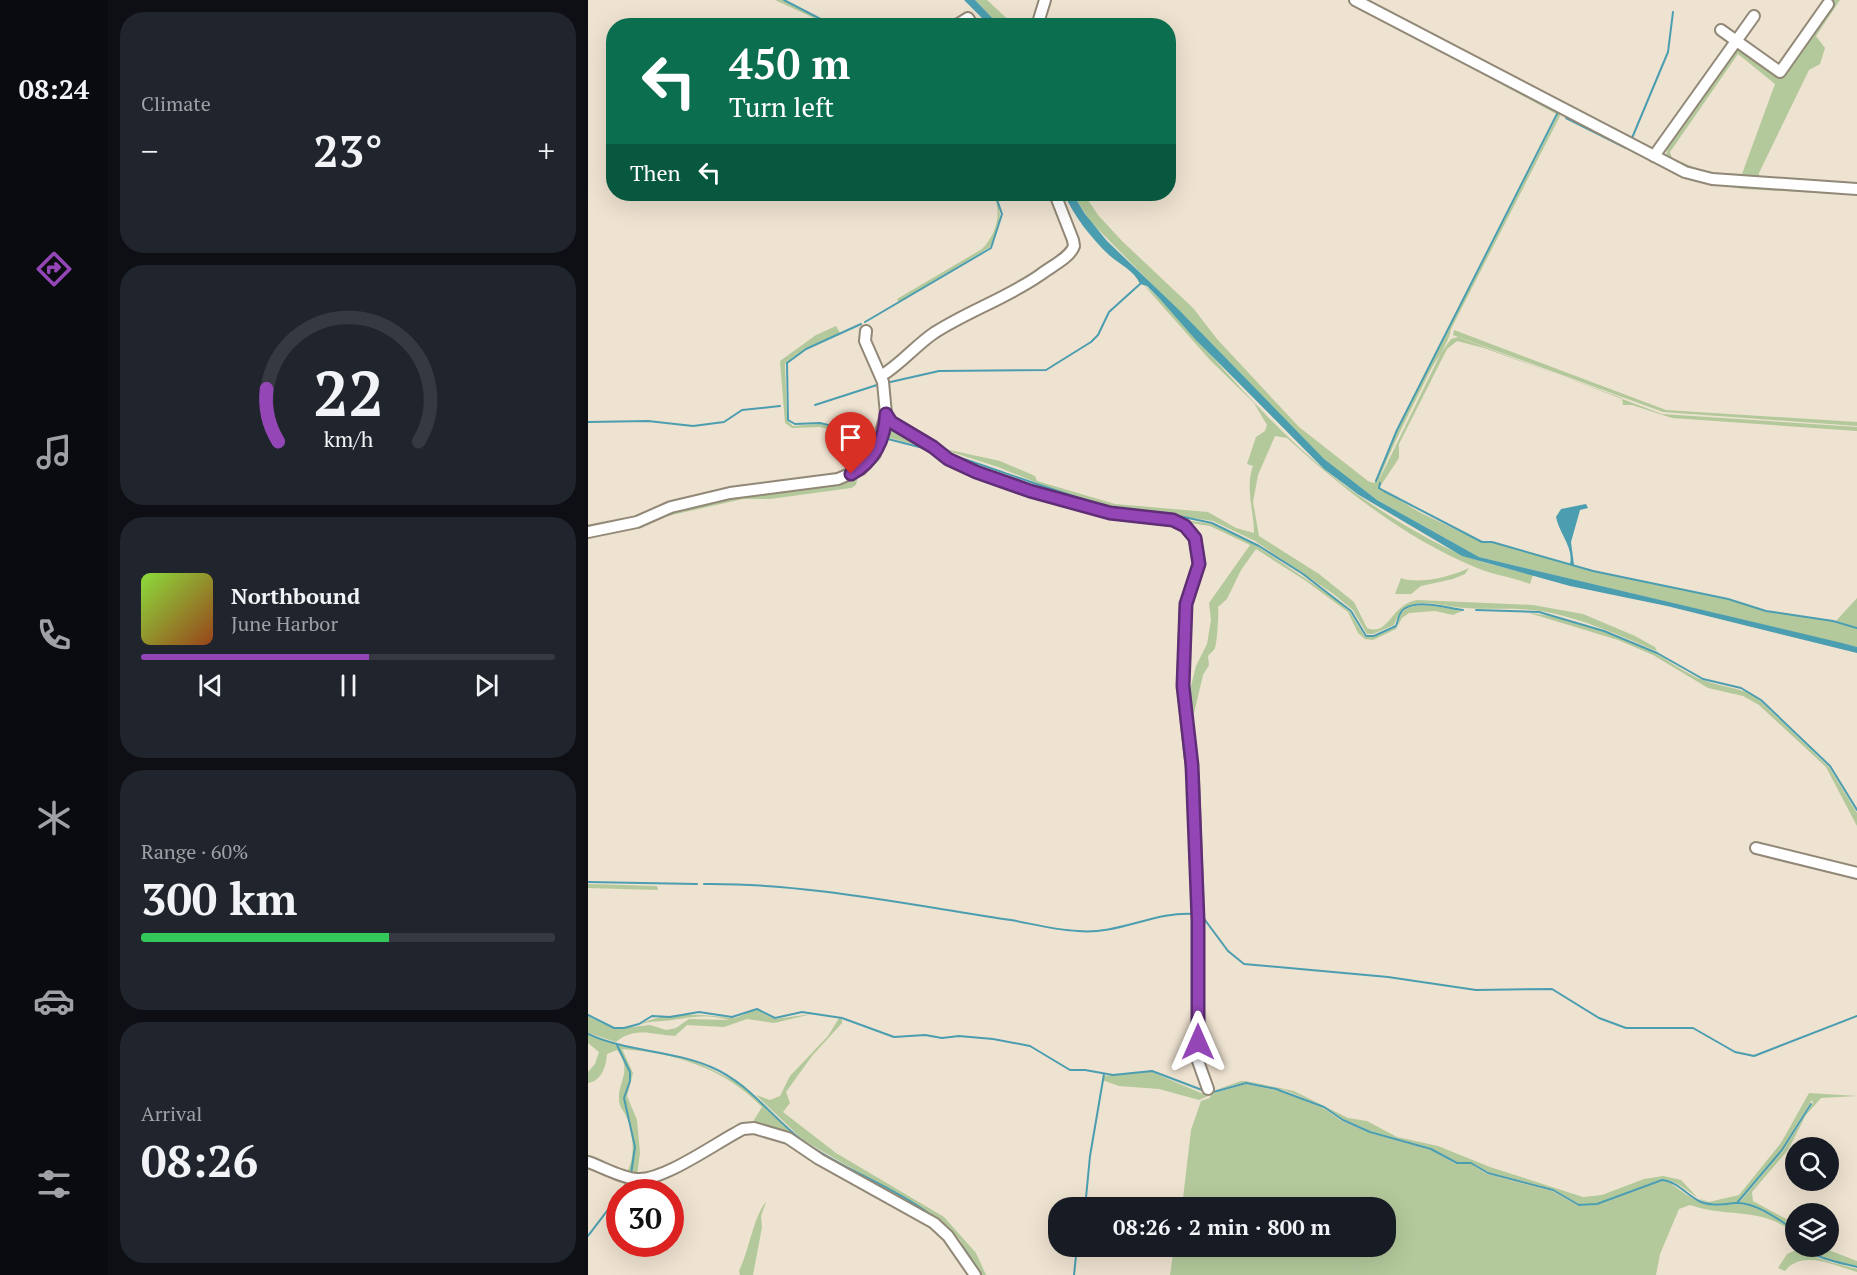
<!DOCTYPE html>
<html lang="en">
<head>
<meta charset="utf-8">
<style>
	body { margin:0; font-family:"PT Serif",serif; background:#20242c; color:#f1f3f6; height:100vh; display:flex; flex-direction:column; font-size:22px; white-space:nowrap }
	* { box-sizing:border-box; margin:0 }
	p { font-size:20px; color:#9ea1a6 }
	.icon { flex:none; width:33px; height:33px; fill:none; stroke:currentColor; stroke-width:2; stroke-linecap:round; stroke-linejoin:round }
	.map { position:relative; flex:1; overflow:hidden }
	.sheet { display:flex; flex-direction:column; gap:12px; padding:12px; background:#0d0f14; width:480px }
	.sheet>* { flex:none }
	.guide { position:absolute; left:18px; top:18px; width:570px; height:183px; border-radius:24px; box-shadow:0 6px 24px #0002; background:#0b6e4f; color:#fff; overflow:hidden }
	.fabs { position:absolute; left:1197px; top:1137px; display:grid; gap:12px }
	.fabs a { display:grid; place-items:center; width:54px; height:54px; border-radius:50%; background:#171b24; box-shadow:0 6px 24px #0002; font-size:30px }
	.speed { position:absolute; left:18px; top:1179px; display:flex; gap:12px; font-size:30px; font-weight:700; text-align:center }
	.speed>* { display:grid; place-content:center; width:78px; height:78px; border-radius:50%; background:#171b24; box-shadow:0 6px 24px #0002; line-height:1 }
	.speed .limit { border:9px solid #d22; background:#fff; color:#111 }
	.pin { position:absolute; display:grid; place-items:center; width:51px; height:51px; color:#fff; margin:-62px -26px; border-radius:50% 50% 50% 0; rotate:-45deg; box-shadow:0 0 6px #0007 }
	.pin .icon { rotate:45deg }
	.me { position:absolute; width:66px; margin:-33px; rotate:0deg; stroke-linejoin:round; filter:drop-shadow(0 0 4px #0008) }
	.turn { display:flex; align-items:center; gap:21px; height:126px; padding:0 24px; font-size:27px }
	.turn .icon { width:78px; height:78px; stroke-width:2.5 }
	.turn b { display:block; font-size:42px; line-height:51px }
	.then { display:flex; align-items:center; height:57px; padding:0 24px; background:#0003; gap:12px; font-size:22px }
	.big { font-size:45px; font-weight:800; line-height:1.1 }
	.sheet .tile { flex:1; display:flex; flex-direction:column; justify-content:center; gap:9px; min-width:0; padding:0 21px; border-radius:24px; background:#20242c }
	.sheet .dial { align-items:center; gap:0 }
	.dial svg { height:156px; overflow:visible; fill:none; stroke:#363941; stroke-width:7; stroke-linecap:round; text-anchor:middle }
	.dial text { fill:#f1f3f6; stroke:none }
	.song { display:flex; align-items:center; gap:18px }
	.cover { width:72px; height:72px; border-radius:9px; background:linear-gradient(135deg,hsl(90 70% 55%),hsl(20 70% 35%)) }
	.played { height:6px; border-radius:3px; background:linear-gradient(90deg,#9446b6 55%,#363941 55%) }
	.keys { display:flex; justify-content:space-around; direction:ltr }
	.heat { display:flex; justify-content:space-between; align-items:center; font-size:33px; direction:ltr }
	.charge { height:9px; border-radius:4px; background:linear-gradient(90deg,#34c759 60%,#363941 0) }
	.trip { position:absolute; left:460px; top:1197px; width:348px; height:60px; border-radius:24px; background:#171b24; box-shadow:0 6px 24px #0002; font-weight:800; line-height:60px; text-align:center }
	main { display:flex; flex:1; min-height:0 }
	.menu { display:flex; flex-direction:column; width:108px; justify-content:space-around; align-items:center; background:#090b0e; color:#9ea1a6 }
	.menu .icon { width:42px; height:42px }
	.menu .on { color:#9446b6 }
	.menu b { font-size:27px; color:#f1f3f6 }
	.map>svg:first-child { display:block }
</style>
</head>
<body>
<main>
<nav class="menu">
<b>08:24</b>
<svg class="icon on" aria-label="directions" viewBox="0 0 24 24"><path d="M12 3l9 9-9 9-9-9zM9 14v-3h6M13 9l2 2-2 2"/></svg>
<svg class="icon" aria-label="music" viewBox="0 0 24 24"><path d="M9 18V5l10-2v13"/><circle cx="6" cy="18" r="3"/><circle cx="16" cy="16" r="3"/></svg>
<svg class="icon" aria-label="phone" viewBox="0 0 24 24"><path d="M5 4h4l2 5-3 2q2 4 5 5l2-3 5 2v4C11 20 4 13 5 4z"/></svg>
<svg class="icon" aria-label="climate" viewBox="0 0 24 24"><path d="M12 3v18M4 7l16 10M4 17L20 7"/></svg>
<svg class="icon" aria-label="car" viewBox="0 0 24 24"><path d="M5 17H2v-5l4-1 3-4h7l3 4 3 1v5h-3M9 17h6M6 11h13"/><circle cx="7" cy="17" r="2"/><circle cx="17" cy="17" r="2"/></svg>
<svg class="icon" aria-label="filters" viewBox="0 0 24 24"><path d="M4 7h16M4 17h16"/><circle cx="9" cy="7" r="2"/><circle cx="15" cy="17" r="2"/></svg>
</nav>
<section class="sheet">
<div class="tile"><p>Climate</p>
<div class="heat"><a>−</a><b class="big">23°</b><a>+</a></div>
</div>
<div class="tile dial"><svg viewBox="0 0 100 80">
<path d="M14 69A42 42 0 1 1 86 69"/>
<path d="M14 69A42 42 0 0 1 8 42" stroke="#9446b6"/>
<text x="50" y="56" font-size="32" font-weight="700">22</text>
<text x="50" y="72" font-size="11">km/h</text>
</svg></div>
<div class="tile">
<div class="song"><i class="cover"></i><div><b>Northbound</b><p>June Harbor</p></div></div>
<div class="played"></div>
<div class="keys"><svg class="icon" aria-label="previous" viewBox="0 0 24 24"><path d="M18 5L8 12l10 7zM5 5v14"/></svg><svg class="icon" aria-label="pause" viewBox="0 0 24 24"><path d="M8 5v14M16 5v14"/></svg><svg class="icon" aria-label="next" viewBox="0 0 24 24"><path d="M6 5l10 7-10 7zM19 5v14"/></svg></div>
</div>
<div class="tile"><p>Range · 60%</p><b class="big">300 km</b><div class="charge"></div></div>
<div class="tile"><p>Arrival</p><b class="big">08:26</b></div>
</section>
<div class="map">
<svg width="1269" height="1275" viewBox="0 0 1269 1275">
	<rect width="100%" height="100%" fill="#eee2d0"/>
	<g fill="#b3c99b" fill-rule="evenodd">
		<polygon points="187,0 195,0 245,25 241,25"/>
		<polygon points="387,0 399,0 426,25 411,25"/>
		<path d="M 758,0 L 974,112 L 863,329 C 861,343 849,358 842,371 C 824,408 805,443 790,482 L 853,353 L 863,339 L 870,337 L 1074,414 L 1269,427 L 1269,431 L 1084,418 L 1044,405 L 1035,405 L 1034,398 L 896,348 L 869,341 L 859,349 L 811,444 L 811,458 L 791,488 L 833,513 L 894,542 L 904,542 L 1005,571 L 1140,600 L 1178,611 L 1245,621 L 1269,628 L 1269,647 L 891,557 L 789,500 L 736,460 L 502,221 L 485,194 L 496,194 L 510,215 L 534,241 L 605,308 L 629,339 L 711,427 L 780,481 L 785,483 L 789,481 L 809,430 L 970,115 Z"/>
		<path d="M 1245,0 L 1252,0 L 1228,36 L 1237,48 L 1232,64 L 1221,70 L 1171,173 L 1171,180 L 1114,174 L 1078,160 L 1079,148 L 1145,50 L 1150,47 L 1196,74 ZM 1150,54 L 1187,84 L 1154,174 L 1117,172 L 1084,158 L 1082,152 Z"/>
		<polygon points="1041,148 1090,171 1269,190 1269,195 1155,189 1106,181 1040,150"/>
		<path d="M 405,194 L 407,194 C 416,214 411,227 402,247 L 311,302 L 309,299 L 394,249 C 408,234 415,213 405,194 Z"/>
		<path d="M 555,284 L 571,298 C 625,355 675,419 736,469 C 771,498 821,530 863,550 C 889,562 917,568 945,575 L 942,584 C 924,577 906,575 889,568 C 818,539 755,489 699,438 L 687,436 L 670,475 L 665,502 L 671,536 L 731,574 L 766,602 L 779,628 C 801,637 802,605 829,600 L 945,605 L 995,614 L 1047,636 L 1067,647 L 1069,651 C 1032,636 992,617 952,611 C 927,607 902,610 878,608 C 849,607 819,590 806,625 L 785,634 L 779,634 L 765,610 L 744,593 L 667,541 L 625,521 L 523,506 L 464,489 L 410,467 L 348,447 L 412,461 L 447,476 L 449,481 L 527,504 L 620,512 L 648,528 L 666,533 C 666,511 657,488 665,466 L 659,464 L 668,437 L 677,431 L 679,425 L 666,403 L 622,360 Z"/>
		<polygon points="248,326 252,333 218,348 197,364 199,420 205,426 232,424 290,439 231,427 204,428 197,423 192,361 228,335"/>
		<polygon points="866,330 1078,410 1269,422 1269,426 1075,412 865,335"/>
		<polygon points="300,421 346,450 295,436"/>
		<polygon points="271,472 268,485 263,488 182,499 155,499 66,519 84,508"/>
		<path d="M 446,486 L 522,509 L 624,524 L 666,544 L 742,595 L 762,612 L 777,637 L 786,637 L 809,627 C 811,622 812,613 817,610 C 831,600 859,609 874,611 L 865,615 L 847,611 L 821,613 L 814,618 L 808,629 L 785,640 L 777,639 L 770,633 L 760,612 L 718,581 L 668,549 L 653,570 L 639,599 L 630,607 C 631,613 629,643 627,648 C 626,651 622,653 620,656 L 621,665 L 615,675 L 602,730 L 598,706 L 608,666 L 619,644 L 623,620 L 621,603 L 662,545 L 622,526 L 530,512 L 444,490 Z"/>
		<path d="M 881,568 L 877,574 L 865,579 L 833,586 L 823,594 L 807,594 L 813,578 C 831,585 865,576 881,568 Z"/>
		<polygon points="1269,598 1269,627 1248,621"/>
		<path d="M 941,613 C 979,616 1032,636 1067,653 C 1083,662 1097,673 1115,680 C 1132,687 1150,687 1167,696 L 1241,767 L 1269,813 L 1269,826 L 1238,767 L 1171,705 L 1155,696 L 1120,688 L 1065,655 L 1030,640 Z"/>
		<polygon points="0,884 69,886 70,890 0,888"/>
		<path d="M 169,1010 L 187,1019 L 224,1014 L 186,1023 L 159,1019 L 136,1027 L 99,1025 L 87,1036 C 65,1035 47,1026 28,1042 L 0,1033 L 0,1016 L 26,1029 L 62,1025 L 78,1030 L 88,1028 L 101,1019 L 141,1020 C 118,1014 106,1017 84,1020 C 72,1022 63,1020 51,1025 C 75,1011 115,1014 142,1018 C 151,1019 160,1011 169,1010 Z"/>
		<polygon points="251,1018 254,1019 254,1023 224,1056 198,1092 202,1103 195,1112 248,1153 356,1217 388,1253 398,1275 392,1275 372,1240 353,1220 215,1140 168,1095 182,1100 192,1096 202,1076 240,1036"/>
		<path d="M 0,1035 L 28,1044 L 105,1060 L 155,1085 L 214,1141 L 352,1221 L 371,1240 L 391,1275 L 361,1236 L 208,1143 L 161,1128 L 174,1107 C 136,1068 87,1053 34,1049 L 45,1073 L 39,1096 L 49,1120 L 52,1153 L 49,1175 L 37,1175 C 48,1161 46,1132 38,1116 C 35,1109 31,1107 31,1099 C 30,1081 45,1071 29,1050 L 19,1054 C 18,1066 14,1081 0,1083 L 0,1072 L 7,1064 L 11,1052 L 0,1043 Z"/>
		<polygon points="548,1072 564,1072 620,1096 611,1100 571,1089 531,1086 514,1080 516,1076"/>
		<path d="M 653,1081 L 658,1081 L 706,1091 L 760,1118 L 779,1121 L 809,1137 L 850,1146 L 902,1167 L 995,1197 L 1014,1195 L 1056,1179 L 1075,1176 L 1093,1180 L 1110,1198 L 1121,1202 L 1151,1195 L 1193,1143 L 1221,1093 L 1269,1096 L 1233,1098 L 1218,1115 L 1200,1150 L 1164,1192 L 1165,1201 L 1200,1220 L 1207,1230 L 1175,1211 L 1151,1203 L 1195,1151 L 1225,1103 L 1224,1100 L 1193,1150 L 1149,1202 C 1110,1214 1102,1182 1074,1179 L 1008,1204 L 991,1204 L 965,1189 L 900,1172 L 883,1162 L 869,1162 L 843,1148 L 782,1131 L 755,1119 L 736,1106 L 696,1090 L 657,1082 L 622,1092 Z"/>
		<path d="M 658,1084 L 696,1092 L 735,1108 L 754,1121 L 782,1133 L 843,1150 L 868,1164 L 883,1164 L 899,1174 L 964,1191 L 991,1206 L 1009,1205 L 1074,1181 L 1080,1182 C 1090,1188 1101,1198 1112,1202 C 1125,1208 1135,1205 1148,1204 C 1169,1204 1192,1222 1207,1232 L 1207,1235 C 1178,1206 1137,1218 1102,1205 L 1091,1209 L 1072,1254 L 1068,1275 L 582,1275 L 586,1247 L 798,1246 L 798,1208 L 594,1207 L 603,1130 L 613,1101 L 622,1098 L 623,1094 Z"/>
		<path d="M 178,1202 L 173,1216 L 174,1227 L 165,1275 L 152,1275 L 151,1271 C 161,1251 166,1215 178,1202 Z"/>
		<path d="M 1215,1247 C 1223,1260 1253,1264 1269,1269 L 1269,1272 C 1247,1266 1214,1249 1197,1271 L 1190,1268 L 1199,1254 Z"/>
		<polygon points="1217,1247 1233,1247 1269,1261 1269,1267 1225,1255"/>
	</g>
	<g fill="#4b9db0">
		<polygon points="376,0 387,0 411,25 401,25"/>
		<path d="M 476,194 L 485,194 L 497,214 L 519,241 L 590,309 L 736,459 L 789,500 L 891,557 L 1254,643 L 1269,647 L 1269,653 L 1079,606 L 982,586 L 874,556 L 771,495 L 736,469 L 607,339 L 571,298 L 559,286 L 552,284 C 547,271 531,264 521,255 C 502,237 487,217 476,194 Z"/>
		<path d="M 998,504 L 1000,508 L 992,510 L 983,542 L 986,565 L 982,564 C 986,548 971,533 968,517 L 973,509 Z"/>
	</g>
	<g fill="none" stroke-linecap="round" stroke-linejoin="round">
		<g stroke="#4b9db0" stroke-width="2">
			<polyline points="196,0 246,26"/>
			<polyline points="978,118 1038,148"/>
			<polyline points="1044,138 1080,52 1085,12"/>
			<polyline points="277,322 403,248 414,214 407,194"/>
			<polyline points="273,324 218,349 199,363 200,420 207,424 232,423 288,437"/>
			<polyline points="298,383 351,371 458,370 503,342 510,335 521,312 552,284"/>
			<polyline points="227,405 292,384"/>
			<polyline points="0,422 60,421 105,426 136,422 154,410 192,406"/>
			<polyline points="296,438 339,449"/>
			<path d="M 364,455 C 416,472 465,491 518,506"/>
			<polyline points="788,481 809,430 969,114"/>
			<polyline points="792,483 791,488 796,491 894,542 904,542 1005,571 1140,599 1178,611 1245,621 1269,628"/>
			<path d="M 586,515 L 624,523 L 671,546 L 715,574 L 763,611 L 778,636 L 786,636 L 808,626 C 810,621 811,612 816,609 C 831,599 859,608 875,610"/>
			<polyline points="888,610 951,612 1016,631 1069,653 1115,679 1153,688 1173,700 1242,766 1269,810"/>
			<polyline points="0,882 109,884"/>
			<path d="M 116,884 C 219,883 322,905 423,920 C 445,924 467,930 490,931 C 530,935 567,911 606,914"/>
			<polyline points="614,916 640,951 656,964 800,977 888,990 964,989 1011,1018 1038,1028 1105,1028 1147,1052 1166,1056 1269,1016"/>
			<path d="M 0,1015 L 26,1028 L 36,1028 L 51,1024 L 64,1016 L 82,1017 L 111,1012 L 144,1017 L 169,1009 L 187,1018 L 214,1012 L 254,1018 L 306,1037 L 337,1035 L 354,1038 L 371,1036 L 405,1039 L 442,1046 L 482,1070 L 497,1070 L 525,1075 L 564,1071 L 622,1093 L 658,1083 L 688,1089 L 736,1107 L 755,1120 L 782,1132 L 843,1149 L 869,1163 L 883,1163 L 900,1173 L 965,1190 L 991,1205 L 1009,1204 L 1074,1180 C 1088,1181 1099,1195 1111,1201 C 1123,1207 1135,1204 1148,1203 C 1168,1202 1191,1220 1208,1231"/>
			<path d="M 0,1034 C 39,1052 84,1050 123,1067 C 161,1083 183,1117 215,1141 C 272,1182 353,1199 386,1265"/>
			<polyline points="29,1045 42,1072 42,1081 36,1098 47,1147 43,1174"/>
			<polyline points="33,1192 39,1182"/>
			<polyline points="1149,1203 1194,1150 1223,1104"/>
			<polyline points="497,1208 502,1156 516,1074"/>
			<polyline points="0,1236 32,1194"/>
			<path d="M 1216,1246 C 1224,1258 1254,1263 1269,1267"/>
			<polyline points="486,1275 489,1246"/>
		</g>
		<g stroke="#928877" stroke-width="14">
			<g id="minor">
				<polyline points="767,0 1097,172 1124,179 1269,189"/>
				<polyline points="367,26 380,18 385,26"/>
				<polyline points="449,26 457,0"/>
				<polyline points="1133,30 1192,72 1240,4"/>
				<polyline points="1066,156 1166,16"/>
				<path d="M 293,376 C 313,364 327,346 346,333 C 380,311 419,298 452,275 C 462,267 482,258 486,246 L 485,240 L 467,194"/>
				<polyline points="298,414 303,422 345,447 360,459 388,472 442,491 522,513 584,520 597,526 607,538 611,564 598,604 595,685 605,779 610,920 610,1061 620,1089"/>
				<polyline points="0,532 49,522 83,507 100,503 142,493 250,479 273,469 287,454 298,414 295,382 277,341 278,331"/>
				<polyline points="1168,848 1269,873"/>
				<path d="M 0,1162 C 15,1167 33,1178 49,1179 C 76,1181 129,1142 155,1129 L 166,1128 L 200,1138 L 231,1159 L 346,1223 L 360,1236 L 387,1275"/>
			</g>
		</g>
		<use href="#minor" stroke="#fff" stroke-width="10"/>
	</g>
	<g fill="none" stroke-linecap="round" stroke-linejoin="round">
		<g stroke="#602e76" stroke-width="15">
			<path id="route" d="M 263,474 C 286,462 297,439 298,414 L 303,422 L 345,447 L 360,459 L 388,472 L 442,491 L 522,513 L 585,520 L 597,526 L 607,538 L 611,564 L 598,604 L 595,686 L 604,765 L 610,920 L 610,1042"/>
		</g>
		<use href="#route" stroke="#9446b6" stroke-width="10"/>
	</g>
</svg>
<div class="fabs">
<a><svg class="icon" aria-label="search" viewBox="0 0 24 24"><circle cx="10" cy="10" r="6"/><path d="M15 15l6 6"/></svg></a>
<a><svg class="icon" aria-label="layers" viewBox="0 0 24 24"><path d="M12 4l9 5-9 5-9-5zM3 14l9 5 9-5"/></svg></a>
</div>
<div class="speed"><div class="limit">30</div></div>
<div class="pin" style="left:263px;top:474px;background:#d93025"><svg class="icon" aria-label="arrive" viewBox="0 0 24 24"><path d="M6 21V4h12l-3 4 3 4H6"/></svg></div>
<svg class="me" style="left:610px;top:1042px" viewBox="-20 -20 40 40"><path d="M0-17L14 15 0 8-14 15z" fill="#9446b6" stroke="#fff" stroke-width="4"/></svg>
<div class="trip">08:26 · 2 min · 800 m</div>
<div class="guide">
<div class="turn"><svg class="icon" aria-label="left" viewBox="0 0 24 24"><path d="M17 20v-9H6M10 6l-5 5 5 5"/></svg><div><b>450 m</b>Turn left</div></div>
<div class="then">Then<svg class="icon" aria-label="left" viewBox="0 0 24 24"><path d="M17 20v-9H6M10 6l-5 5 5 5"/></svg></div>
</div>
</div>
</main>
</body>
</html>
